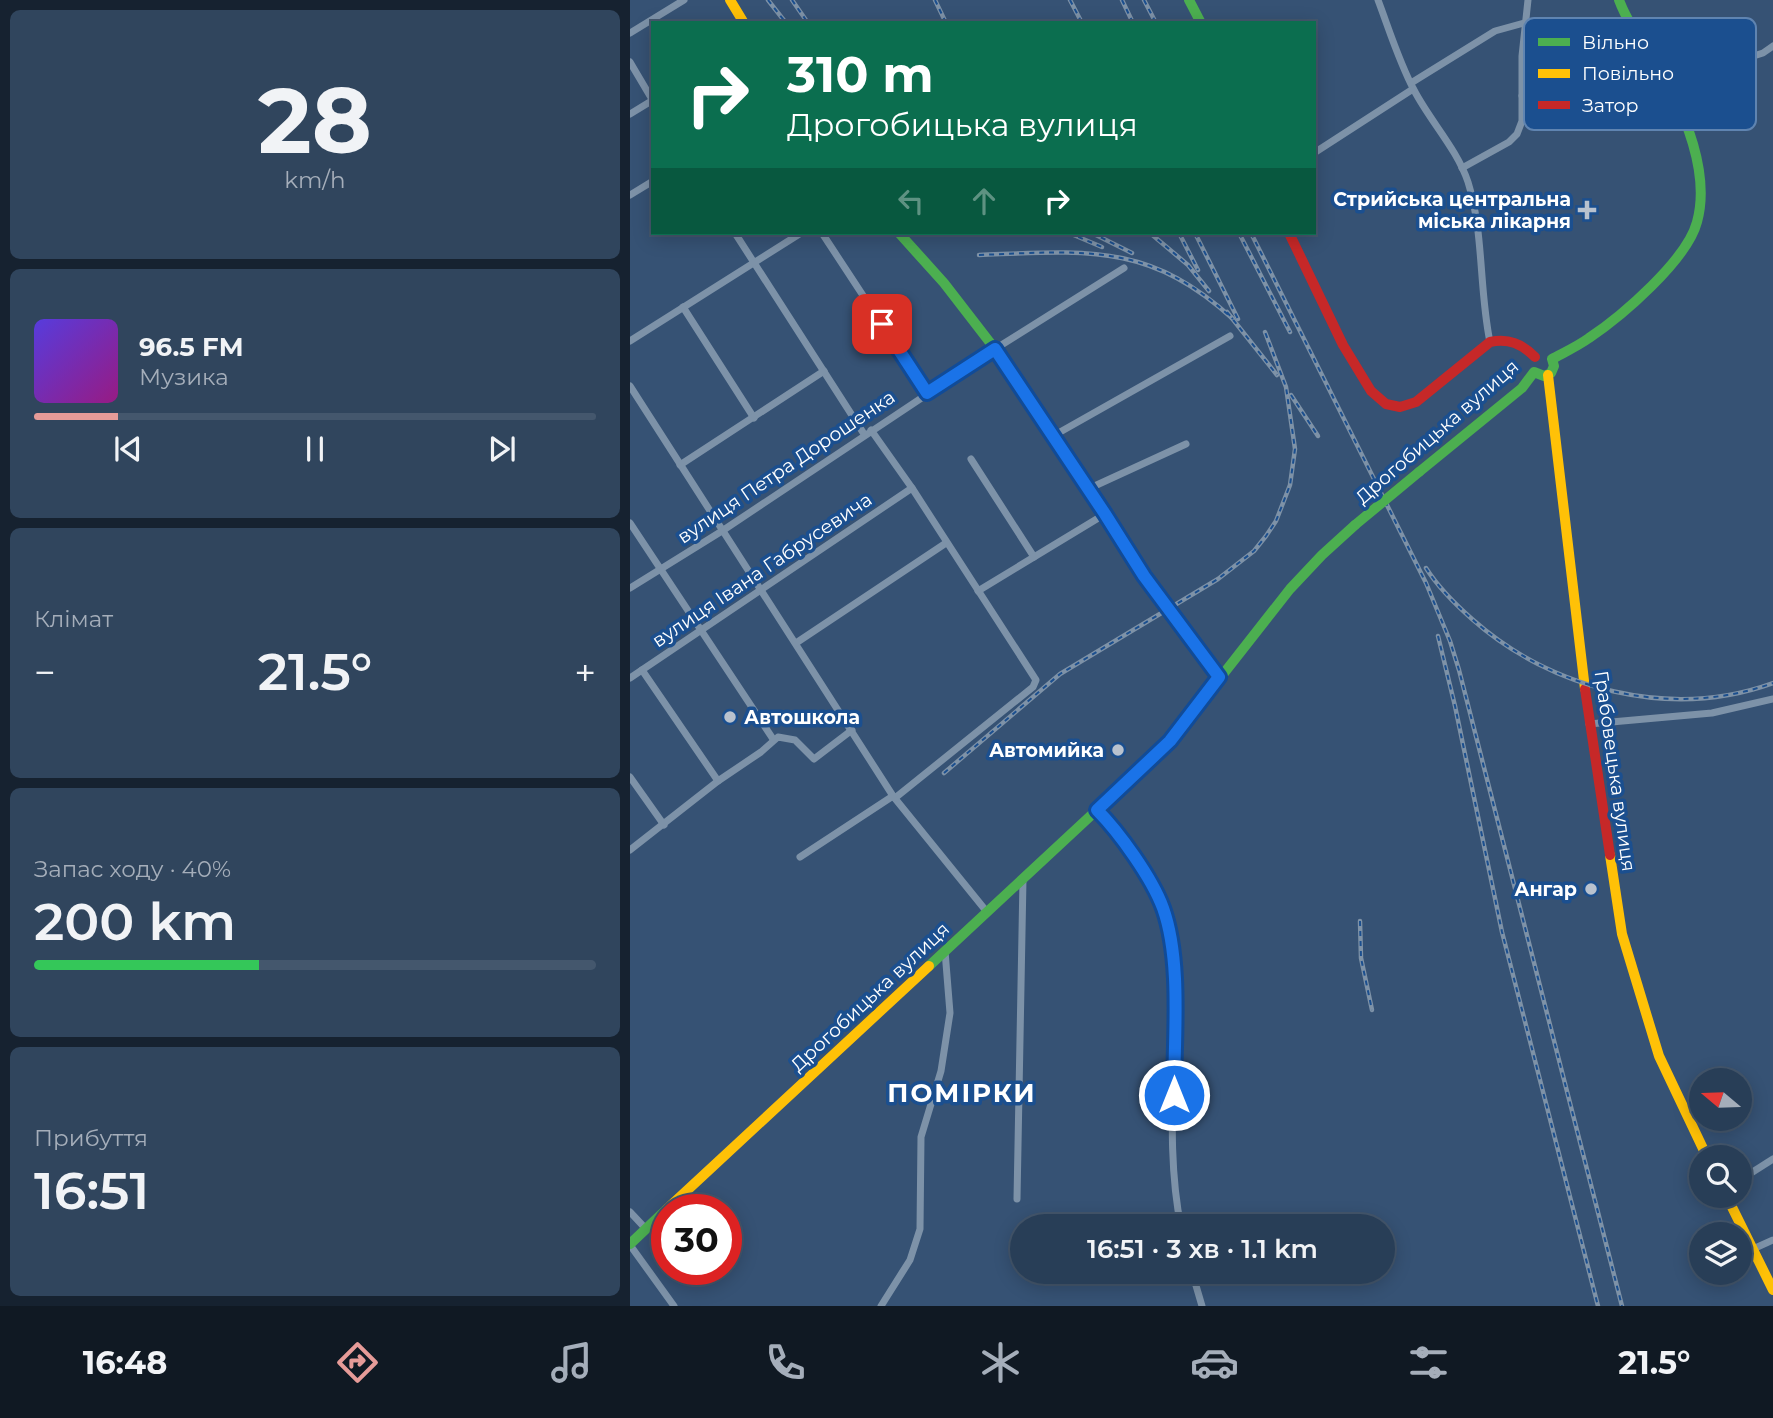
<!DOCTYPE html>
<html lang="uk">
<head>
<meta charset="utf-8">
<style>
	body { margin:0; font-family:Montserrat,sans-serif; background:#30455d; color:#f1f3f6; height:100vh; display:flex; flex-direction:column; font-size:26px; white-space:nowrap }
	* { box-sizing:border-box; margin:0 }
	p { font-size:23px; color:#a5aeba }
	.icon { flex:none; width:38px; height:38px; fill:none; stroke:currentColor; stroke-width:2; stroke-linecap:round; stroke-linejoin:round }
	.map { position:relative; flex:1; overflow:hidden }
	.details { display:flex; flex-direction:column; gap:10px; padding:10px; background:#162230; width:630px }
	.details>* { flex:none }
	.top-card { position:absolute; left:21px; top:21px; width:665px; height:214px; border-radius:0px; box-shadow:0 4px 18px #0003,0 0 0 2px #44576d; background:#0b6e4f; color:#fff; overflow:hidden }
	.needle { width:46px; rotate:289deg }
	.tools { position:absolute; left:1059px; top:1068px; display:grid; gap:14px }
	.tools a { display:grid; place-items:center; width:63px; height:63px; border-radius:50%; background:#283e57; box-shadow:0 4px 18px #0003,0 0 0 2px #44576d; font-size:35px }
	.speed { position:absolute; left:21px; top:1194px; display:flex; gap:14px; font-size:35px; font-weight:700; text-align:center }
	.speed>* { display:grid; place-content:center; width:91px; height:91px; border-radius:50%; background:#283e57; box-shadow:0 4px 18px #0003,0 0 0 2px #44576d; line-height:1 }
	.speed .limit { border:10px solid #d22; background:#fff; color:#111 }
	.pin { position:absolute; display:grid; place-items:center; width:60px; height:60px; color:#fff; margin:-30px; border-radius:14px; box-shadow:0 4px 10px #0006 }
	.me { position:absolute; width:77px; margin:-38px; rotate:0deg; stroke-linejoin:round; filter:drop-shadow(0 0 5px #0008) }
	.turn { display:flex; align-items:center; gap:24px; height:147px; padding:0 21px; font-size:32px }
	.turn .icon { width:91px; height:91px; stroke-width:2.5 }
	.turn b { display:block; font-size:49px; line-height:60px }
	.lanes { display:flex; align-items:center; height:66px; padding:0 21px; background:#0003; justify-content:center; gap:35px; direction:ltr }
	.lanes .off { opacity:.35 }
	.big { font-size:52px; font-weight:600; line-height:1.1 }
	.details .card { flex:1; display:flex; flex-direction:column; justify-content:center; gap:10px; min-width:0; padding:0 24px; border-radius:10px; background:#30455d }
	.details .dial { align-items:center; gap:0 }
	.dial b { font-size:91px; line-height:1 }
	.song { display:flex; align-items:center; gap:21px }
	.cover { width:84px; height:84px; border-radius:10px; background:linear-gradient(135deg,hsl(250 70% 55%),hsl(310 70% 35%)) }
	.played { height:7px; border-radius:4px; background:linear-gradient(90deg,#e69b98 15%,#44576d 15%) }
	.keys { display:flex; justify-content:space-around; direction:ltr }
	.heat { display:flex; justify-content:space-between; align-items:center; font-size:38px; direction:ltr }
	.charge { height:10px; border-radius:5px; background:linear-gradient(90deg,#34c759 40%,#44576d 0) }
	.trip { position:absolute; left:380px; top:1214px; width:385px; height:70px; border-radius:35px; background:#283e57; box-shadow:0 4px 18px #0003,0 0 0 2px #44576d; font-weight:600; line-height:70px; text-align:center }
	.tab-bar { display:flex; height:112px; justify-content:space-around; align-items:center; background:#101923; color:#a5aeba }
	.tab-bar .icon { width:49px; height:49px }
	.tab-bar .selected { color:#e69b98 }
	.tab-bar b { font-size:32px; color:#f1f3f6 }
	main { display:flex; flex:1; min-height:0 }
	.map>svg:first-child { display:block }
</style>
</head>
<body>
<main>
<section class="details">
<div class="card dial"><b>28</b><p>km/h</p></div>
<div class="card">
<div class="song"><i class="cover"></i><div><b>96.5 FM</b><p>Музика</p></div></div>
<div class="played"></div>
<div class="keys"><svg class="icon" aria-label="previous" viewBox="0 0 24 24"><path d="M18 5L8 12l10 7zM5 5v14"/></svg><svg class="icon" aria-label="pause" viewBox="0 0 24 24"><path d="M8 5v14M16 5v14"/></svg><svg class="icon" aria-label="next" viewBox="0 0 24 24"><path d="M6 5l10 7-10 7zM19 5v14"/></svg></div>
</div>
<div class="card"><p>Клімат</p>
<div class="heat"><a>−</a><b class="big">21.5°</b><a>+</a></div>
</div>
<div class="card"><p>Запас ходу · 40%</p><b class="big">200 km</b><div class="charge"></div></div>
<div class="card"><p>Прибуття</p><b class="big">16:51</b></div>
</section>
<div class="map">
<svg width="1143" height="1306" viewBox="0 0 1143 1306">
	<rect width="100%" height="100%" fill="#365274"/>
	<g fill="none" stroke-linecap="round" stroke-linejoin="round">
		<g stroke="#7d92a8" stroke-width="7">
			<path d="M 748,0 C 759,29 769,62 784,90 C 800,121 827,149 838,182 C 854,233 849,290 860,342"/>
			<polyline points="0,33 54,0"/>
			<polyline points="0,62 23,101"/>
			<polyline points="781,83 865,31 894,23"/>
			<polyline points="1038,83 1133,53 1143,46"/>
			<polyline points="892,96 1010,43"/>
			<polyline points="0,114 23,100"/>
			<polyline points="684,153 783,89"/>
			<polyline points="832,168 879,142 887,134 892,121 892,56 898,0"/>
			<polyline points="0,195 23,181"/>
			<polyline points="105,233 234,434"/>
			<polyline points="192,233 297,393"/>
			<polyline points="53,307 124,418"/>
			<polyline points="0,341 171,233"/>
			<polyline points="0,386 263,796 357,912"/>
			<polyline points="241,430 282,488 406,680 403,687 265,798"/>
			<polyline points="423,436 600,336"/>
			<polyline points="341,459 404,557"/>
			<polyline points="50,465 194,371"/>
			<polyline points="458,489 556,444"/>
			<polyline points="0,523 143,739"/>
			<polyline points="0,588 92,531 365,349 494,268"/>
			<polyline points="348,591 475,514"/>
			<polyline points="166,643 316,543"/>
			<polyline points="12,670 88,781"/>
			<polyline points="0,678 282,488"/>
			<polyline points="959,724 1082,713 1143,699"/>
			<polyline points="0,777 34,825"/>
			<path d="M 467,810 C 489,832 522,878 533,907 C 545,942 544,982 544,1019 C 544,1088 537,1158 551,1227"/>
			<polyline points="0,850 88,781 131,752 148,737 165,740 184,759 222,730"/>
			<polyline points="170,857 263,796"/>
			<polyline points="1110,1180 1143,1159"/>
			<polyline points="387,1199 393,879"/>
			<polyline points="0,1212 16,1229"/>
			<polyline points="0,1245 44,1306"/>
			<polyline points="1123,1249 1143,1240"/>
			<polyline points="562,1272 572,1306"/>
			<polyline points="251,1306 280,1260 290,1229 291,1137 311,1071 320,1013 315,951"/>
		</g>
		<g stroke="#4caf50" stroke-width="10">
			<polyline points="559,0 571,23"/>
			<polyline points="269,233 314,283 365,349 514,575 589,677"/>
			<path d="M 789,472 L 892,388 L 904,372 L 914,376 L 921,373 L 924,366 L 922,359 C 935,352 948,346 959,338 C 992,316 1057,260 1067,222 C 1079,179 1059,125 1040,87 C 1025,57 1001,32 989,0"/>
			<polyline points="299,966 540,742 660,589 692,555 725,525"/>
			<polyline points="0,1244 37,1209"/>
		</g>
		<g stroke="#ffc107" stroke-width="10">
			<polyline points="100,0 114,23"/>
			<polyline points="918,375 955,689"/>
			<polyline points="980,855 992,934 1029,1056 1077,1157"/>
			<polyline points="1096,1195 1143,1290"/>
			<polyline points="37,1209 299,966"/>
		</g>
		<g stroke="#c62828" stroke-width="10">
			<path d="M 659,233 L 713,345 L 741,391 L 756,404 L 770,407 L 786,402 L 860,342 C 879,338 892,344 905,357"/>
			<polyline points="955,689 980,855"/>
		</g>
		<g stroke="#7e92a7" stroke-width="4.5">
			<g id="rail">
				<polyline points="138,0 156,23"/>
				<polyline points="162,0 178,23"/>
				<polyline points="305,0 316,23"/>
				<polyline points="440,0 452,23"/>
				<polyline points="492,0 503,23"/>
				<polyline points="514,0 526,23"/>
				<polyline points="439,233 472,247"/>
				<polyline points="462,233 502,253"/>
				<polyline points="520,233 558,265 579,291"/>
				<polyline points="549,233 568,270"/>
				<polyline points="565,233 608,319"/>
				<polyline points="609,233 660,332"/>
				<polyline points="621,233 796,583 820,641 829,670 992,1306"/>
				<path d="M 349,255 C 455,251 519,242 603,319"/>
				<polyline points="597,312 647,375"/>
				<polyline points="661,395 688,436"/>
				<path d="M 796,568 C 808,587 825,604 842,619 C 922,690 1041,720 1143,683"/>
				<polyline points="808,636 825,706 872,932 968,1306"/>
				<polyline points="314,773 430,674 588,579 624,551 636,536 646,521 660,485 665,449 656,387 635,332"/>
				<polyline points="730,921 731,958 742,1010"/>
			</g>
		</g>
		<use href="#rail" stroke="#1b4f8f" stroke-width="2" stroke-dasharray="5" stroke-linecap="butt"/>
		<polyline stroke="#4caf50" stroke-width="10" points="725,525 789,472"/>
	</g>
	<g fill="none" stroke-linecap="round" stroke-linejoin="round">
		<g stroke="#114b97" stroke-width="18">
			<path id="route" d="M 252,324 L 297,393 L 365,349 L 475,514 L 514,576 L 589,677 L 540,741 L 467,810 C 489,832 522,878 533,908 C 552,961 544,1038 544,1095"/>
		</g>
		<use href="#route" stroke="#1a73e8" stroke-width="12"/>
	</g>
	<g fill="#b9c2ce" stroke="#1b4f8f" stroke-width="2.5">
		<path d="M953.5 199.5h7v7h7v7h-7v7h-7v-7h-7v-7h7z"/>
		<circle cx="100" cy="717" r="7"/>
		<circle cx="488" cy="750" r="7"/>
		<circle cx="961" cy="889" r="7"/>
	</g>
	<g text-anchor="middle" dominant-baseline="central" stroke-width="7" stroke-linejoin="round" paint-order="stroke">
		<g font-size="19" font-weight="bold" fill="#fff" stroke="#1b4f8f" text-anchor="end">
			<text x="941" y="199">Стрийська центральна<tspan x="941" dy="22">міська лікарня</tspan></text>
			<text x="114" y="717" text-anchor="start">Автошкола</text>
			<text x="474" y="750">Автомийка</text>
			<text x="947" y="889">Ангар</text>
		</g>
		<g font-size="19" fill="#fff" stroke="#1b4f8f">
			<text transform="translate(807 432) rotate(-41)">Дрогобицька вулиця</text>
			<text transform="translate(156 467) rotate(-34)">вулиця Петра Дорошенка</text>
			<text transform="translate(132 570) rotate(-34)">вулиця Івана Габрусевича</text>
			<text transform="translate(985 771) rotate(82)">Грабовецька вулиця</text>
			<text transform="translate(240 997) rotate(-43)">Дрогобицька вулиця</text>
		</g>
		<g font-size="26" font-weight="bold" letter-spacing="2" fill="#fff" stroke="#1b4f8f">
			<text x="332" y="1093">ПОМІРКИ</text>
		</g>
	</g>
	<rect x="894" y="18" width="232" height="112" rx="10" fill="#1b4f8f" stroke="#5f84b1" stroke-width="2"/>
	<rect x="908" y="38" width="32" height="8" fill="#4caf50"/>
	<rect x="908" y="69" width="32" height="9" fill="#ffc107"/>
	<rect x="908" y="101" width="32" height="8" fill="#c62828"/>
	<g font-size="19" fill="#fff">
		<text x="952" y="49">Вільно</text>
		<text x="952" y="80">Повільно</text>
		<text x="952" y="112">Затор</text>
	</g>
</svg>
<div class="tools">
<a><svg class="needle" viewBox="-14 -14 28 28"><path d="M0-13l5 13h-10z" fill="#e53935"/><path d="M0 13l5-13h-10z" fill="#a5aeba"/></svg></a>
<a><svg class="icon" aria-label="search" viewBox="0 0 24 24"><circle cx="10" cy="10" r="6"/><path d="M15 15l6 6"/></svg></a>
<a><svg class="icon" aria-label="layers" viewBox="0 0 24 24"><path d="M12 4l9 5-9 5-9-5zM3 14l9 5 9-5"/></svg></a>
</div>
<div class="speed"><div class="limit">30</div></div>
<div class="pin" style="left:252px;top:324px;background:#d93025"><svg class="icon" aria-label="arrive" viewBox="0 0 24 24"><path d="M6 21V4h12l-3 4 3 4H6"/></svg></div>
<svg class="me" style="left:544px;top:1095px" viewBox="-20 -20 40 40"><circle r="17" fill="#1a73e8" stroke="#fff" stroke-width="3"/><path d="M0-11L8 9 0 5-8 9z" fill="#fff"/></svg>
<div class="trip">16:51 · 3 хв · 1.1 km</div>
<div class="top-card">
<div class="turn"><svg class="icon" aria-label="right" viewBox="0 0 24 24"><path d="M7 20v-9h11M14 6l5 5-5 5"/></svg><div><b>310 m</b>Дрогобицька вулиця</div></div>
<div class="lanes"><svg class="icon off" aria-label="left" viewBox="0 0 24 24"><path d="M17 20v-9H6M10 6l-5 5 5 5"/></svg><svg class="icon off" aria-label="ahead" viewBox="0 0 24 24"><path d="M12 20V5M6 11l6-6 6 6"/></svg><svg class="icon" aria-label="right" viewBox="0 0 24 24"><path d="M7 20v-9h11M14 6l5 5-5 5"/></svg></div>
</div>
</div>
</main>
<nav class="tab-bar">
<b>16:48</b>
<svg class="icon selected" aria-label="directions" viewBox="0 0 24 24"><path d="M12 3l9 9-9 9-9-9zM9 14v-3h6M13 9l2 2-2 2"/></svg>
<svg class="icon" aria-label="music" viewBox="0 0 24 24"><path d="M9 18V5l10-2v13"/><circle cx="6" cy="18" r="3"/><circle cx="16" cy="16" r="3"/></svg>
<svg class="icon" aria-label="phone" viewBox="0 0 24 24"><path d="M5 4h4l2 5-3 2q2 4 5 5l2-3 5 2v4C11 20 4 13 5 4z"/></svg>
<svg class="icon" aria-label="climate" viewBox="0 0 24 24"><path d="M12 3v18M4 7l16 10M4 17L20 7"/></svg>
<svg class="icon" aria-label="car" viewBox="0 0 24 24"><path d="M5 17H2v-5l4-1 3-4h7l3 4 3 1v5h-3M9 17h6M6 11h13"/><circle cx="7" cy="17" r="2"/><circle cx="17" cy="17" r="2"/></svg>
<svg class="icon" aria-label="filters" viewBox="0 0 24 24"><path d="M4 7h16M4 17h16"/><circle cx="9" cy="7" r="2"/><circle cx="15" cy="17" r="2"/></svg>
<b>21.5°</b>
</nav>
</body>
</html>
